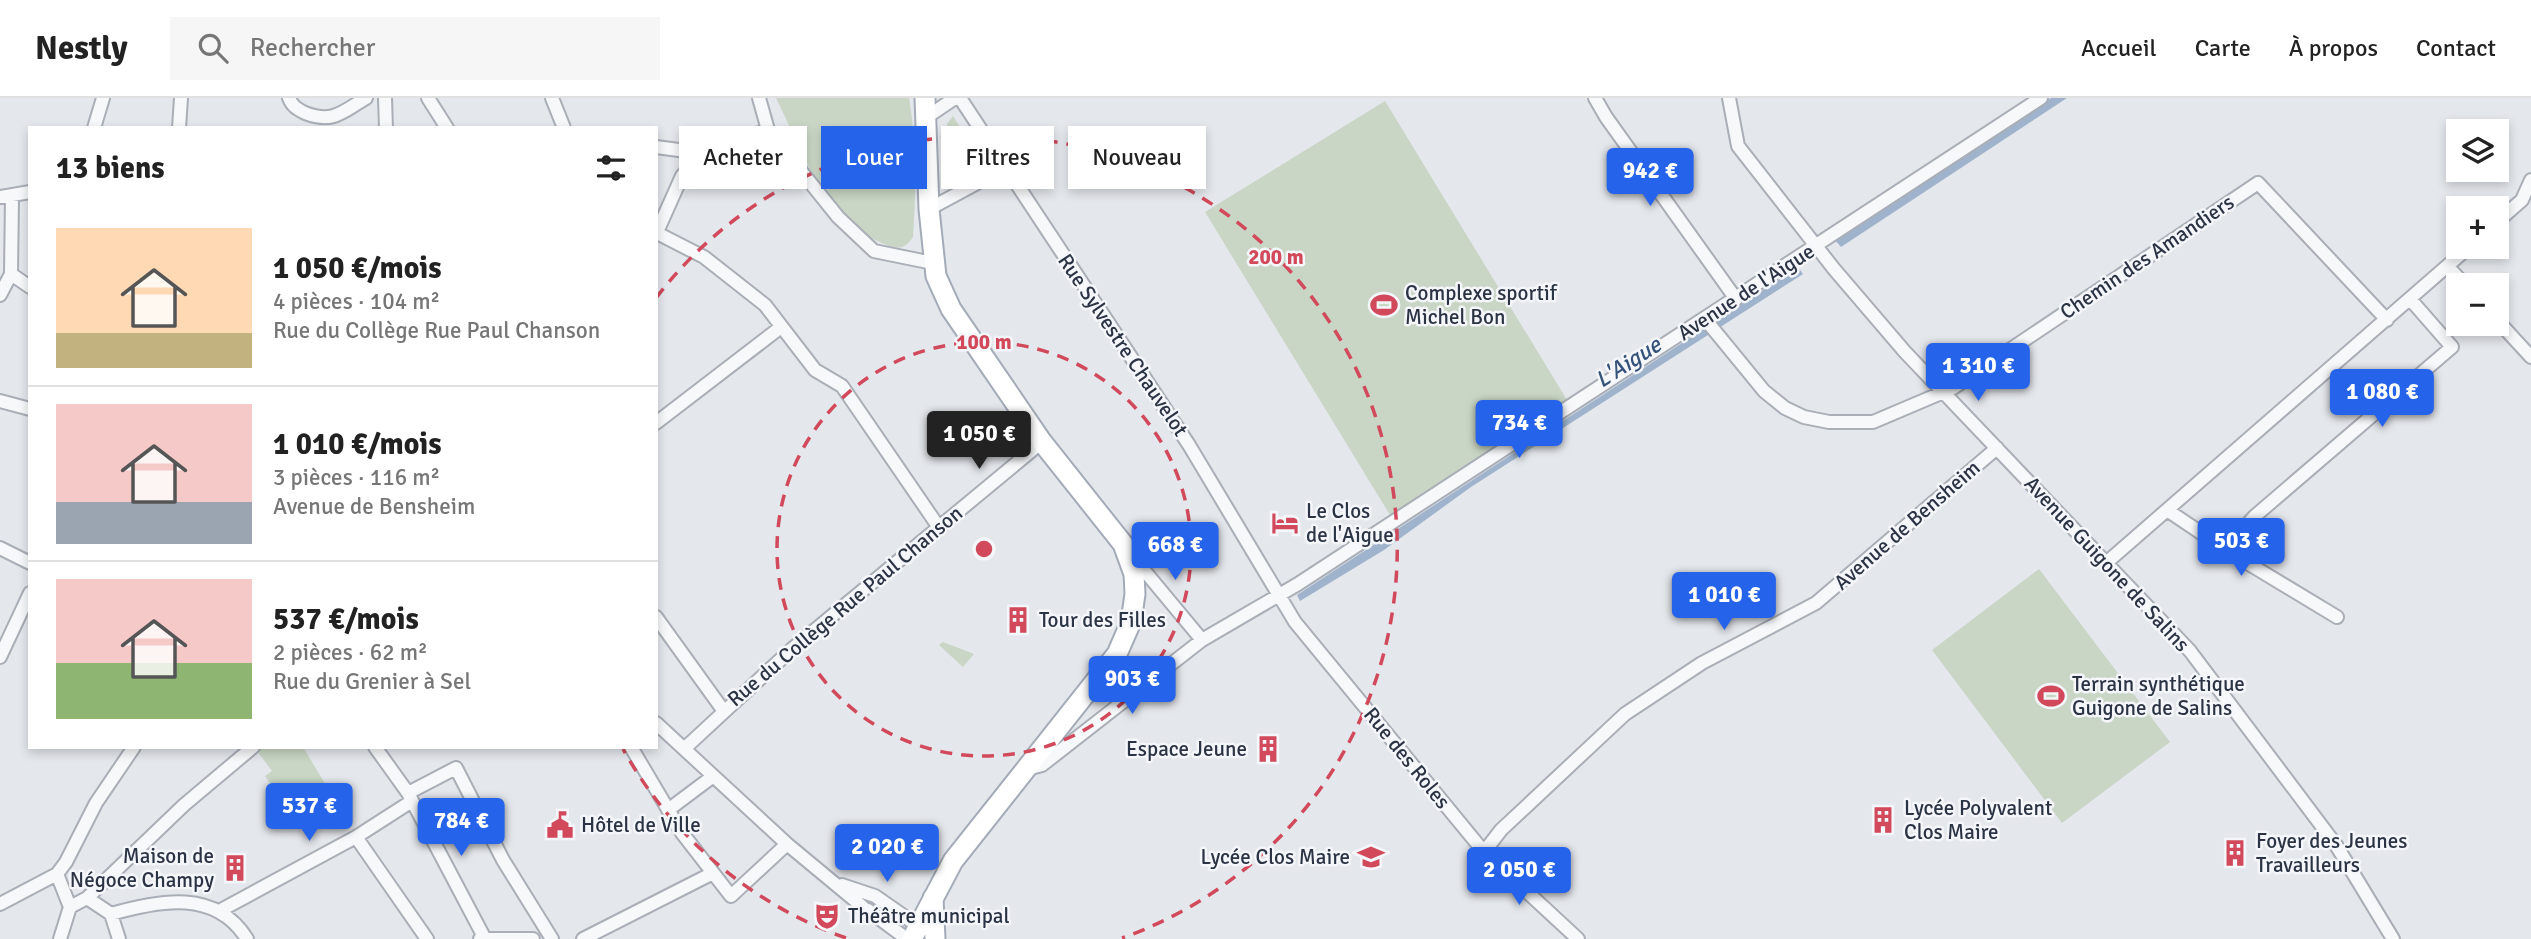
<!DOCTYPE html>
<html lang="fr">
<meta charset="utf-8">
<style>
:root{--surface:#fff;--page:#f6f6f6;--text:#222;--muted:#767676;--line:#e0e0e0;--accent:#2563eb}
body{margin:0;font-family:Signika,sans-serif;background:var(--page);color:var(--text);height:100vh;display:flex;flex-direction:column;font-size:26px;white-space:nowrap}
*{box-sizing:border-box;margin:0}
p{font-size:23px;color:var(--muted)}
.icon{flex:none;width:38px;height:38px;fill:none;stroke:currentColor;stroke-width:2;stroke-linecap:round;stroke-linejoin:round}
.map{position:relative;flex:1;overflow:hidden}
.panel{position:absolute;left:28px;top:28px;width:630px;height:623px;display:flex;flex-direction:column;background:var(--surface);border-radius:0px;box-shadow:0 4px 10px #0003}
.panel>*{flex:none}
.top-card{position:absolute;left:679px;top:28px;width:665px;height:63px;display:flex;gap:14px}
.controls{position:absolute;left:2446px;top:21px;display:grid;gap:14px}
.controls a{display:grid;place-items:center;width:63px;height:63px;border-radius:0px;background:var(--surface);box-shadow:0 4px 10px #0003;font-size:35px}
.price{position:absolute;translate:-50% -60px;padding:0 16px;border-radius:7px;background:var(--accent);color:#fff;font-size:23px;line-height:46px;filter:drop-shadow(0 2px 4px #0008)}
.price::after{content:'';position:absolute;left:50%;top:42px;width:21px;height:16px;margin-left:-10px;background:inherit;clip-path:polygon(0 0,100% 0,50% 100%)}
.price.on{background:#222;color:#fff}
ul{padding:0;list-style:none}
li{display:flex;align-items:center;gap:21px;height:175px;padding:0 28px}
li+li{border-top:2px solid var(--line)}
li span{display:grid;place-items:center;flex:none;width:196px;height:140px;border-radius:0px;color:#555}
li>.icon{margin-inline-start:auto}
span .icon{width:84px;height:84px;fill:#fffc;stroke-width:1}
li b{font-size:30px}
h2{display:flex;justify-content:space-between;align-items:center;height:84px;padding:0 28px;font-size:30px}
.chip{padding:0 24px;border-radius:0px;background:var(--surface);box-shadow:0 4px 10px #0003;font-size:24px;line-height:63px}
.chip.on{background:var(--accent);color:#fff}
header{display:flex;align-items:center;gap:42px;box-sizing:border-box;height:98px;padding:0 35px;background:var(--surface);border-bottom:2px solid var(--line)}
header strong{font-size:33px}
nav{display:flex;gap:38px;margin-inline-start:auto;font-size:24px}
.search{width:490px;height:63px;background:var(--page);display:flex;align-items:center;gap:18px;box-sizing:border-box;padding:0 24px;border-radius:0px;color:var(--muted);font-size:26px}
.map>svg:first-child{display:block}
</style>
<header>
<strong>Nestly</strong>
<div class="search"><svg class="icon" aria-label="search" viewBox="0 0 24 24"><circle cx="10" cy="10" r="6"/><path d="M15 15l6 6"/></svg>Rechercher</div>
<nav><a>Accueil</a><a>Carte</a><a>À propos</a><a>Contact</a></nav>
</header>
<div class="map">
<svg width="2531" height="841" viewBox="0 0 2531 841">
<rect width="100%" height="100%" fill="#e4e7ec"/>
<!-- green -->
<path fill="#c9d6c5" d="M776,0H909C917,47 916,92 913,139C904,153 895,151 882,145C824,121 802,52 776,0Z
M1385,3L1567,302L1390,417L1205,114Z
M953,18L989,75L950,95L947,26Z
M2039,471L2170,644L2062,725L1932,552Z
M943,544L974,556L963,569L939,547Z
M303,649L327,689V706L297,724L265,678L272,673L255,650Z"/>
<!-- water -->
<path fill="#9fb4cc" d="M2051,0H2067L1841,149L1835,142Z
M1798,169L1803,176L1471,389L1384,452L1300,503L1297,497Z"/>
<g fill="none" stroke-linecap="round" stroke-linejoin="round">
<defs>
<path id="street" d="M289,0C292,8 297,11 305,15C333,26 342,14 366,0
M385,0L386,30
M428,0L447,30
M552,0L564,30
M759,0L768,32L838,119L874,153L933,165
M960,0L1189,347L1295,524L1484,754L1578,841
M1595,0L1606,19L1736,201
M1729,0L1738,48L1834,171L1905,254L2190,553L2336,747L2393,841
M927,19L955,0
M94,30L103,0
M179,30L181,0
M656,49L701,55
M0,99L30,94
M929,111L1005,70
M2497,124L2522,102L2531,82
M657,135L704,159L765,207L815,272L842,288L938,428
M656,136L682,78L701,55L768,32
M2447,168L2465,187
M11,176L30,189
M0,197L11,176L12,99
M1705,221L1764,293L1785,310L1804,319L1829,324H1873L1953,290L2258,85L2387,222
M2497,222L2531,259
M0,303L30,311
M656,325L781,229
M2167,412L2231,455L2337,519
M0,450L30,465
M2225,451L2255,418L2452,249L2410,201
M1133,459L1202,542
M2106,465L2469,149
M656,519L723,612
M0,559L30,495
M656,625L787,746L863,809
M375,649L408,695L484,839
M631,649L682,735L731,798L787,746
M685,650L792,551L1042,344
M1027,671L1042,667L1202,542L1298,486L2041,0
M408,695L456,670L503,762L552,841
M668,712L712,679
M356,739L427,841
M1484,754L1501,732L1625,616L1702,565L1816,505L1997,350
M57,776L70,809L87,800L184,707L253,649
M842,787L875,798L918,828
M87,800L111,816C160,802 216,791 247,841
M0,806L57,776L66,764L96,705L134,649
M221,812L356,739L412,703
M868,812L907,841
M111,816L119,841
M60,841L70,809
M480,841H533
M583,841L711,776"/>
<path id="primary" d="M933,800L935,841
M912,841L953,763L1117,556L1131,524L1135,496L1134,476L1123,446L1042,344L951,211L936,178L929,111L925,0"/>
</defs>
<!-- street casing -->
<use href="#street" stroke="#a9aeb7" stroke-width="16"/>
<!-- primary casing -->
<use href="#primary" stroke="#a3abb8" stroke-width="23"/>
<!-- street -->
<use href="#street" stroke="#f7f8fa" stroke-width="12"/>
<!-- primary -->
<use href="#primary" stroke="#fff" stroke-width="19"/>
</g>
<!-- distance rings -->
<g fill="none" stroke="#d1495b" stroke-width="3.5" stroke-dasharray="12 9">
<circle cx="984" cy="451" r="207"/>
<path d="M846 840A413 413 0 0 1 623 651M656 200A413 413 0 1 1 1122 840"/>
</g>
<!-- icons -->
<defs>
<symbol id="stadium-bare" viewBox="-9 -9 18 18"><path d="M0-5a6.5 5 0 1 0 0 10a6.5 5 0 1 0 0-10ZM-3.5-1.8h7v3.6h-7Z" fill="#d1495b" stroke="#f4f6f9" stroke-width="2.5" paint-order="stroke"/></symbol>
<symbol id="hotel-bare" viewBox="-9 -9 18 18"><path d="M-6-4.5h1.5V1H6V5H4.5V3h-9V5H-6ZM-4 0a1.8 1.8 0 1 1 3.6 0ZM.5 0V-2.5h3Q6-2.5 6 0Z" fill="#d1495b" stroke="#f4f6f9" stroke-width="2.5" paint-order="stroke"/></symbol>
<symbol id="building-bare" viewBox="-9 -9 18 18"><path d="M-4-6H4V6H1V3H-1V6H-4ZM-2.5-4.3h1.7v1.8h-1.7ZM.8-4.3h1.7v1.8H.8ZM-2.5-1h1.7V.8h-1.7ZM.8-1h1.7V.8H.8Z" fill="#d1495b" stroke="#f4f6f9" stroke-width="2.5" paint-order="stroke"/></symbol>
<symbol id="civic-bare" viewBox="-9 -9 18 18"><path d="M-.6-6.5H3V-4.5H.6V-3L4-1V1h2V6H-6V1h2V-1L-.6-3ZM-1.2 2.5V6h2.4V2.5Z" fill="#d1495b" stroke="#f4f6f9" stroke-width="2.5" paint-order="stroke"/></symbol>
<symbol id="school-bare" viewBox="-9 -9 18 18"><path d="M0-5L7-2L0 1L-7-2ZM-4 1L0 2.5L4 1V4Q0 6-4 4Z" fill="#d1495b" stroke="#f4f6f9" stroke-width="2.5" paint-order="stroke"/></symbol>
<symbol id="theatre-bare" viewBox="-9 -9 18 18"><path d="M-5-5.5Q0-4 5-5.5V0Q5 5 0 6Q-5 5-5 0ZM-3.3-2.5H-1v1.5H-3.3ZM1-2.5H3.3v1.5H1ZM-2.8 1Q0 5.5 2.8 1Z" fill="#d1495b" stroke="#f4f6f9" stroke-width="2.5" paint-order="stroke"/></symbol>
</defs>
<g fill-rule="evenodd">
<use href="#stadium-bare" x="1365" y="188" width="38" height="38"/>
<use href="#hotel-bare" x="1266" y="406" width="38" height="38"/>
<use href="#building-bare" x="999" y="503" width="38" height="38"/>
<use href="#stadium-bare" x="2032" y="579" width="38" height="38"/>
<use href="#building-bare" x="1249" y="632" width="38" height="38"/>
<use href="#building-bare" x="1864" y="703" width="38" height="38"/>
<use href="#civic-bare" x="541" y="708" width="38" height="38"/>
<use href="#building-bare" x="2216" y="736" width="38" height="38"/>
<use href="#school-bare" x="1352" y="740" width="38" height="38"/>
<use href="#building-bare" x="216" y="751" width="38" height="38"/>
<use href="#theatre-bare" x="808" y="799" width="38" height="38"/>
</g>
<g text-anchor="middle" stroke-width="5" stroke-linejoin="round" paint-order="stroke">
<!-- street labels -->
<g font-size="21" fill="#2b3445" stroke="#f4f6f9">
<text transform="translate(2147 159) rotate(-34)" y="7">Chemin des Amandiers</text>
<text transform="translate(1746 194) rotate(-33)" y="7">Avenue de l'Aigue</text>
<text transform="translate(1123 247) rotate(56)" y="7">Rue Sylvestre Chauvelot</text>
<text transform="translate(1907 427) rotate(-41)" y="7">Avenue de Bensheim</text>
<text transform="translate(2107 466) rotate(47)" y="7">Avenue Guigone de Salins</text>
<text transform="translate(845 508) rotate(-40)" y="7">Rue du Collège Rue Paul Chanson</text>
<text transform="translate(1407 660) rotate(51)" y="7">Rue des Roles</text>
</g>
<!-- poi labels -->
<g font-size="21" fill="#2b3445" stroke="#f4f6f9" text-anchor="start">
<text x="1405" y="202">Complexe sportif<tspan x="1405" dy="24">Michel Bon</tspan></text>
<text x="1306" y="420">Le Clos<tspan x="1306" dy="24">de l'Aigue</tspan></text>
<text x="1039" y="529">Tour des Filles</text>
<text x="2072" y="593">Terrain synthétique<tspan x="2072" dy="24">Guigone de Salins</tspan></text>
<text x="1247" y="658" text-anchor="end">Espace Jeune</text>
<text x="1904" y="717">Lycée Polyvalent<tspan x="1904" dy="24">Clos Maire</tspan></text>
<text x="581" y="734">Hôtel de Ville</text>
<text x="2256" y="750">Foyer des Jeunes<tspan x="2256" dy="24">Travailleurs</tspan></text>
<text x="214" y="765" text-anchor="end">Maison de<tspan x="214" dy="24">Négoce Champy</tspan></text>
<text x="1350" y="766" text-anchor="end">Lycée Clos Maire</text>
<text x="848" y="825">Théâtre municipal</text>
</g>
<!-- water labels -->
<g font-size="23" font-style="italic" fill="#34527a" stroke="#f4f6f9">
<text transform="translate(1628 264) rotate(-33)" y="8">L'Aigue</text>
</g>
</g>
<circle cx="984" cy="451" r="10" fill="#d1495b" stroke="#f4f6f9" stroke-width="3.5"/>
<g font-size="21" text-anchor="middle" font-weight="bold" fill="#d1495b" stroke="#f4f6f9" stroke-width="5" stroke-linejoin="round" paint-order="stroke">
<text x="1276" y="166">200 m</text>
<text x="984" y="251">100 m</text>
</g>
</svg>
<div class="controls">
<a><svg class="icon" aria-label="layers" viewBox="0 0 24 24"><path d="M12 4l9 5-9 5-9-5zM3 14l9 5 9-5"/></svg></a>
<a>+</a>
<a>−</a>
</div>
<b class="price" style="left:1650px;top:110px">942 €</b>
<b class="price" style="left:1978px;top:305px">1 310 €</b>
<b class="price" style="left:2382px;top:331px">1 080 €</b>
<b class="price" style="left:1519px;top:362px">734 €</b>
<b class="price on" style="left:979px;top:373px">1 050 €</b>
<b class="price" style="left:2241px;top:480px">503 €</b>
<b class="price" style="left:1175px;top:484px">668 €</b>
<b class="price" style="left:1724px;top:534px">1 010 €</b>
<b class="price" style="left:1132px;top:618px">903 €</b>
<b class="price" style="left:309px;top:745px">537 €</b>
<b class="price" style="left:461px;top:760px">784 €</b>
<b class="price" style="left:887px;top:786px">2 020 €</b>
<b class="price" style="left:1519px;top:809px">2 050 €</b>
<div class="top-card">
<a class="chip">Acheter</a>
<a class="chip on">Louer</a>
<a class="chip">Filtres</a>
<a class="chip">Nouveau</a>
</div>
<section class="panel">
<h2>13 biens<svg class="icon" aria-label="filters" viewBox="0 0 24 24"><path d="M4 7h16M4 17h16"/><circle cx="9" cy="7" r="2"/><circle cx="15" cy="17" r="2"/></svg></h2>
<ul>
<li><span style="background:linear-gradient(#ffd9b3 75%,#c2b280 0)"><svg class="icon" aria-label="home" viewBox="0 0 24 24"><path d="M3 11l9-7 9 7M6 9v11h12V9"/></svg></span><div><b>1 050 €/mois</b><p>4 pièces · 104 m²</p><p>Rue du Collège Rue Paul Chanson</p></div></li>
<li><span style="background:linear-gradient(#f6c9c9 70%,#9aa5b1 0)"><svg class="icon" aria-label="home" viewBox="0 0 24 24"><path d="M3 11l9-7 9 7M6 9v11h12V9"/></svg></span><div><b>1 010 €/mois</b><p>3 pièces · 116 m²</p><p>Avenue de Bensheim</p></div></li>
<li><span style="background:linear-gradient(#f6c9c9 60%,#8fb573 0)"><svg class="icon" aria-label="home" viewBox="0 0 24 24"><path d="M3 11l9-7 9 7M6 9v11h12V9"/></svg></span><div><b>537 €/mois</b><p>2 pièces · 62 m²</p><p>Rue du Grenier à Sel</p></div></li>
</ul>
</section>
</div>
